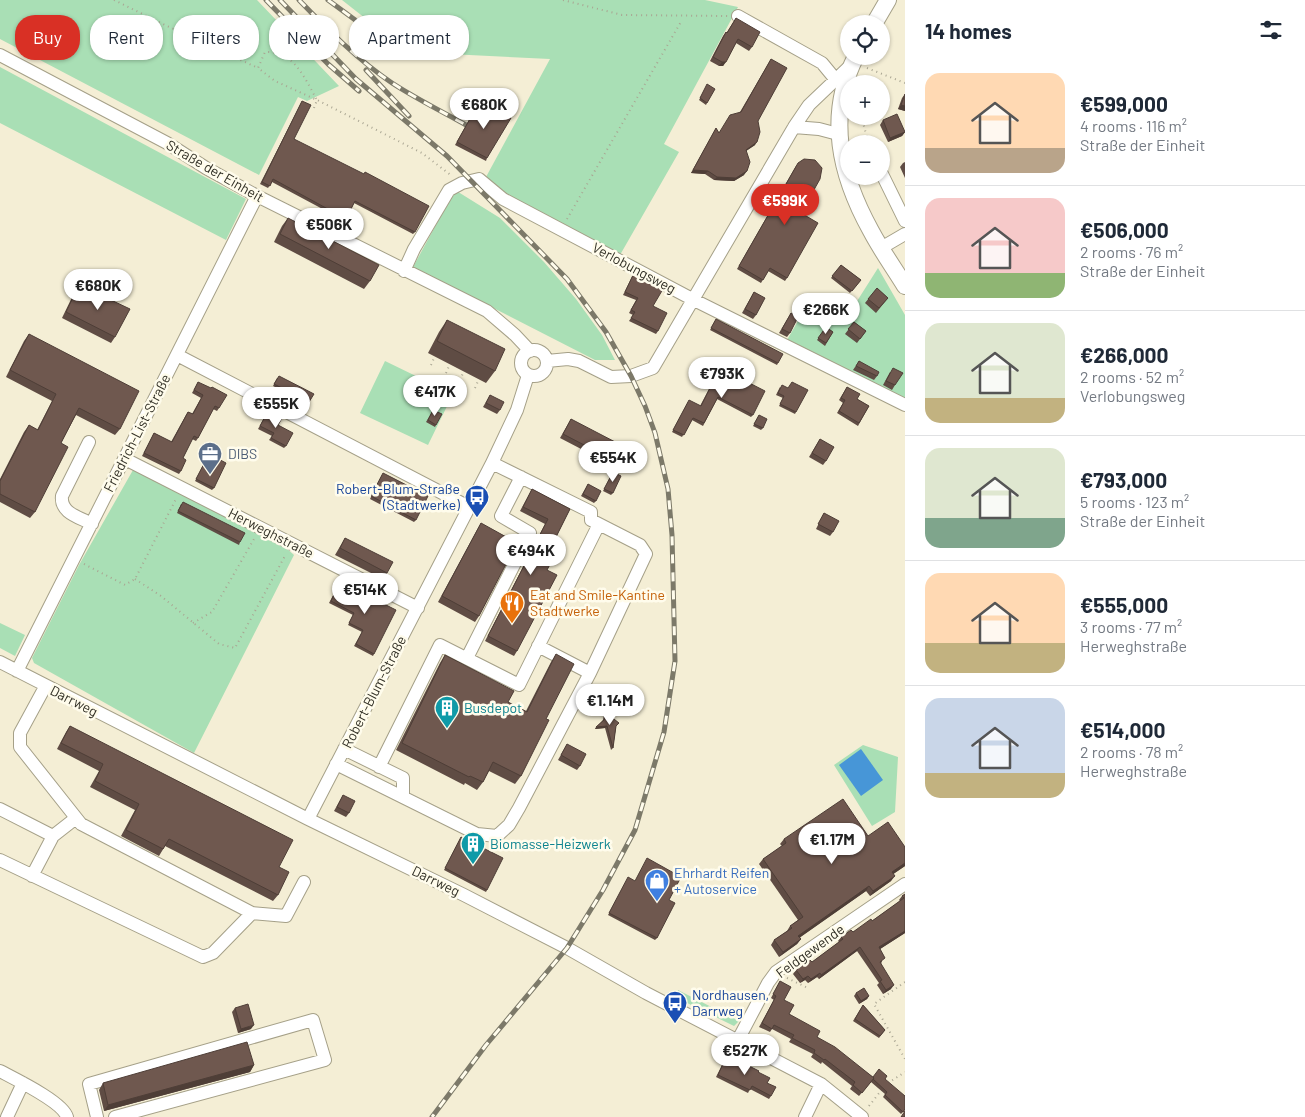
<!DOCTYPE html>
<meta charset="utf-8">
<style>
:root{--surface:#fff;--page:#f6f6f7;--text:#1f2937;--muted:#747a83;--line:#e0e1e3;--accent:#d93025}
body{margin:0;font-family:Barlow,sans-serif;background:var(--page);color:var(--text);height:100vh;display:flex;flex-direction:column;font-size:19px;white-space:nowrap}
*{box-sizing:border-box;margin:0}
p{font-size:16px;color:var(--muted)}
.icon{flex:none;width:28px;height:28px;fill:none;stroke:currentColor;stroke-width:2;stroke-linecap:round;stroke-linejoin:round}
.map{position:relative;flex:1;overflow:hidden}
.side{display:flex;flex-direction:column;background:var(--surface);width:400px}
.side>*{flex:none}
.hud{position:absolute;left:15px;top:15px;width:475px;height:45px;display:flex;gap:10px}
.fabs{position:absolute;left:840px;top:15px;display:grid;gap:10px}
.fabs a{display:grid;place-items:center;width:50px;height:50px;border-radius:50%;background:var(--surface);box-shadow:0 1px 4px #0004;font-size:25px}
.price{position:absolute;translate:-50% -42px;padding:0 11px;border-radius:18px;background:#fff;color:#222;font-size:16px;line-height:32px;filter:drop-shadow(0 1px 2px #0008)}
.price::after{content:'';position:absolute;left:50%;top:30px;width:15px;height:11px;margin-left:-8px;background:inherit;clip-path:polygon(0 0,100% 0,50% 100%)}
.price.active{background:var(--accent);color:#fff}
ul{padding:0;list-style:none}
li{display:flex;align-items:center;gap:15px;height:125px;padding:0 20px}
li+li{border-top:1px solid var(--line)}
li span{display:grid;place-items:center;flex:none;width:140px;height:100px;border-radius:15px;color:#555}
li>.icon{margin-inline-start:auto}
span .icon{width:60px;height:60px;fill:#fffc;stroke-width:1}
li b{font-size:21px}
h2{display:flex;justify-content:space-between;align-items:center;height:60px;padding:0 20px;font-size:21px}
.chip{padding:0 18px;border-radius:20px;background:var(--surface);box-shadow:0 1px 4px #0004;font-size:18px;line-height:45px}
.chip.active{background:var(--accent);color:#fff}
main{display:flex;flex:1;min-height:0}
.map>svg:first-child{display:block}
</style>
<main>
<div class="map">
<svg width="905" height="1117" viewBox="0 0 905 1117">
<rect width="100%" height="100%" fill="#f4eed5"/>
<!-- green -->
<path fill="#a9dfb5" d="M0,0H257L339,86L307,101L298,97L259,175L0,39Z
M342,0H705L738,7L664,144L679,152L620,255L516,202L486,177L550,59L408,52Z
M0,67L246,199L226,240L0,123Z
M455,190L500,218L544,262L576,299L602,335L615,360H595L413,267Z
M878,268L905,315V400L787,340L813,295L847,317Z
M385,361L453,394L428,445L360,413Z
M133,470L285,547L294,555L194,753L34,663L32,658L79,565Z
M0,623L25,635L15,656L0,648Z
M863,745L898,757L895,812L872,826L834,765Z
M678,990L739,1021L734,1026L677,998Z"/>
<!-- water -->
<path fill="#4796d7" d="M861,749L883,780L861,796L839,765Z"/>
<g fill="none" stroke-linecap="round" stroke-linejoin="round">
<defs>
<path id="minor" d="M738,16L822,63L836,80
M0,55L167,143L206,168L257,196L487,311L515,335L530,351
M794,127L819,129L838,134
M881,172L905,221
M881,248L905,234
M404,271L414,249L449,190L462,183L479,179L503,199L694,300L905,405
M521 363a13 13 0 1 1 26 0a13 13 0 1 1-26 0Z
M177,355L469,507
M547,361L568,359L579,361L611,377L631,376L653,368L794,127L809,105L851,65
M89,442L62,496C60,513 79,517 92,524
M125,459L418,608
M538,646L590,673
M467,658L530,533L501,516L521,477
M0,662L308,819L464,895L567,948L646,993L821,1084L862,1117
M17,671L257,196
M45,687L20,733V747L81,824L252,913
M344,749L403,778V797
M336,764L477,834L497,836L509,825L519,808L590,673L646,554L640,545L591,520V512L492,463
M379,767L440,645L519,685L599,524
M0,809L53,836
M308,819L492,463L517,410L528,375
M0,860L203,957L213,953L252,913L286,916L304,882
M32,876L53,836L76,818
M738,1040L768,983L776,972L905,884
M0,1071C15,1079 63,1102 67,1117
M7,1117L23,1083
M97,1117L89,1084L313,1020L325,1060L115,1117
M805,1117L821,1084"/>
<path id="major" d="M874,24L888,0
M856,56C826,116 840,175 871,231C881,250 894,268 905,286"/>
</defs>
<!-- minor casing -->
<use href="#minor" stroke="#a5a088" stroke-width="14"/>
<!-- major casing -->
<use href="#major" stroke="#a5a088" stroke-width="18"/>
<!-- path -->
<path stroke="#a9a592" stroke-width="2" stroke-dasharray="1 4" stroke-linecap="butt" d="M114,0L165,25L258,68
M563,0L622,15L728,16
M867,68L905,83
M314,108L317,100C305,79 294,50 265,52L258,68L275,81L317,100L422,153L452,176
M861,116L869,144
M567,219L682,20
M431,365L435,356
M446,373L450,364
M460,380L464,371
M475,388L479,379
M84,564L125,585L135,579L177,497
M135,579L161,596L219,644L235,648L286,554
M193,623L212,612L254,539
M787,978L808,988
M905,982L874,1004L905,1059
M888,1083L905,1072
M869,1106L883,1088"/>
<!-- minor -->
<use href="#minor" stroke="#fff" stroke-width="12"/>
<!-- major -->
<use href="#major" stroke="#fff" stroke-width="16"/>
<defs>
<path id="rail" d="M266,0L328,64L359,91
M280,0L356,79L447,156L567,279L606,332L631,376L645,406L655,433L668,489L672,535L675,661L664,732L635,830L603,890L567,948L486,1045L432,1117
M299,0C327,29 358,60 392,83C415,98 441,111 466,125
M328,0L362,25
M366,70L409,116"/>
</defs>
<!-- rail casing -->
<use href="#rail" stroke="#7c7969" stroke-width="5"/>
<!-- rail -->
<use href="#rail" stroke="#fffcec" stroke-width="3" stroke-dasharray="9" stroke-linecap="butt"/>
</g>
<!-- wall -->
<path fill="#5f4c44" d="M736,18L752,47L749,51L736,43L723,66H719L710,61L723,36L726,32H727Z
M771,59L758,121L755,145L746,151L744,175L734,181L714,180L705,174L691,173L716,128L719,133L740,112Z
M706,87L707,103L706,105L699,100Z
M905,94V111L898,109L902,98Z
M302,101L294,139L415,232L413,234L354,203L345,221L272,182L268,188L260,184Z
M469,120L487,158L486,161L455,145Z
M883,120L905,132L902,136L888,142L880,125Z
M905,162V178L900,167L903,163Z
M796,166L801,213L787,278L785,281L768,271L761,283L737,269Z
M288,218L370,281L364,289L274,242L282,226Z
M841,265L861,280L850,293L831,278Z
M634,273L653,306L658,331L656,334L629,321L633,315L629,313L636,300L623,295Z
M79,285L115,337L111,343L62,318L75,291Z
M877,288L888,298L876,313L865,303Z
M754,292L756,315L753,319L742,313Z
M791,313L790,333L787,337L779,333Z
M716,319L778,363L777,365L710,330Z
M447,320L495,371L486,383L428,353L439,332Z
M854,322L866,331L857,343L845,334Z
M826,327L833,332L825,346L817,340Z
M29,334L120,429L115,435L76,415L61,443L35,512L30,518L0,502V479L24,432L29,425L37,430L52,401L6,377L24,341Z
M859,361L877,376L874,380L853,370Z
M719,370L753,415L751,417L717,399L703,426L692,420L682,437L672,432L688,402L700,406Z
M890,372L895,385L892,390L883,385Z
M277,378L309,402L308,404L273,386Z
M198,382L219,408L217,411L213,409L198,438L196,441L192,439L183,458L181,471L179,474L142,456L154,433L171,442L186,415L188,412L192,414L201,398L192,393Z
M780,387L796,412L795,414L779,406L783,398L776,395Z
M847,387L857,399L869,406L858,426L837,413L843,403L839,400Z
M490,395L500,410L497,414L483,407Z
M268,411L278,425L286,446L284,448L269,440L272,436L258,429Z
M432,412L436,425L435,427L426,422Z
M759,415L763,428L761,430L753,426Z
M571,419L611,459L608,463L560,438Z
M820,439L826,461L823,465L809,457Z
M209,454L214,488L212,490L195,481Z
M613,472V493L611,495L603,491Z
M382,475L416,520L414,522L370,499Z
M588,484L596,501L594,503L581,496Z
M532,489L570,509L548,553L547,570L517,651L514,656L485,641L545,524L520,511Z
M181,504L240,542L239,545L177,513Z
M824,513L833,532L830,536L816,529Z
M481,523L479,616L475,622L438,602L477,530Z
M345,538L387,573L383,579L335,555Z
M340,582L374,654L373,656L354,646L362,632L348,625L353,615L329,603Z
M556,654L546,719L521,776L515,784L489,771L483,782L477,790L465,783L464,785L396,750L440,663L445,655L508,702L526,711L551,662Z
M605,712L616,727L613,748L611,750L605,728L595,729L603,720L604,714Z
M70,726L279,867L278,895L273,901L165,846L159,856L121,836L135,810L90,787L99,771L57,749L66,732Z
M567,744L580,766L577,770L558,760Z
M343,795L349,813L346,817L334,811Z
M868,836L905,847V866L893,874L891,881L870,896L866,891L800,937L801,939L797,944L779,957L771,945L774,940L787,931L790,926L798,920L759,864L763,859L782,846L780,844L784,839Z
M460,839L487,890L486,892L444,870Z
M627,880L669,900L657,938L655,940L608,915Z
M905,894V933L880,949L882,962L881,963L891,989L883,994L877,985L879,983L857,951L819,979L817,977L808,983L805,980L800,983L793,974L796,970L812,962L839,942L838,941L841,937L853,932L872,921L900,901L899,900L902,896Z
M780,981L784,1000L789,1014L817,1037L873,1077L885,1079L905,1110L901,1114L883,1097L885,1094L871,1082L859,1096L850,1089L852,1086L822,1062L821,1064L811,1057L813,1054L789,1042L791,1039L772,1029L770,1032L759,1027L774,1000L771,998Z
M856,993L869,996L867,999L859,1004L854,996Z
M863,1005L885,1030L879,1038L853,1021Z
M235,1008L251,1029L238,1033L232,1012Z
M727,1055L758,1072L767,1083L771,1096L769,1099L750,1089L748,1093L716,1077Z
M254,1065L250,1072L104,1111L99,1090L103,1083Z"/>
<!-- shaded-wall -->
<path fill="#4e3e37" d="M722,62H726L723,66H719Z
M901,105L905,106V111L898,109Z
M905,132L902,136L888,142L890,138Z
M757,142L755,145L743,153L746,150Z
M693,170L708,171L705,174L691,173Z
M747,171L744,175L734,181L714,180L717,177Z
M607,726L605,728L595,729L596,727Z
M905,863V866L889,877L892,872Z
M895,876L891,881L870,896L873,891Z
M869,886L866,891L795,941L798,936Z
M905,931V933L877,951L879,947Z
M801,939L797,944L779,957L783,952Z
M860,947L857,951L819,979L821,975Z
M820,973L817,977L808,983L811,979Z
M808,976L805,980L800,983L803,979Z
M894,985L891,989L883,994L886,990Z
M869,996L867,999L859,1004L861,1001Z
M254,1025L251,1029L238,1033L241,1029Z
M254,1065L250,1072L104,1111L108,1105Z"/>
<!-- building -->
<path fill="#6f584f" stroke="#4e3e37" d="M736,18L760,32L752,47L738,39L726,62H722L713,57L726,32L727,33Z
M771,59L787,68L758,121L760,132L757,142L746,150L750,162L747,171L736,178L717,177L708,171L693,170L716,128L719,133L730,115L741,112Z
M707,84L715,89L707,103L700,98Z
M905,94V106L901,105Z
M302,101L311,105L294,139L364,174L365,172L429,206L415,232L355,201L346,219L273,179L270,186L262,182Z
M481,101L511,118L487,158L457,142L471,117L472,118Z
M897,114L905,132L890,138L883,120Z
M804,159L815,160L822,168L820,179L801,213L818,223L787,278L770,268L763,280L739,266L798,163Z
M288,218L379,265L370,281L280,234Z
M841,265L861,280L852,291L832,276Z
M634,273L663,289L653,306L667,313L658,331L631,318L635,312L631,310L638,298L625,292Z
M79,285L130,309L115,337L66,312Z
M877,288L888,298L879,308L868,299Z
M754,292L765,298L756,315L745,309Z
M791,313L798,317L790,333L782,329Z
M716,319L783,354L778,363L711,328Z
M447,320L505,349L495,371L437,341Z
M854,322L866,331L860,339L848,329Z
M826,327L833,332L826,343L818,338Z
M29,334L139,391L120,429L79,408L61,443L68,447L35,512L0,494V481L29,425L38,430L56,394L10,370Z
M859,361L879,372L877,376L856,366Z
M720,368L765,391L753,415L718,397L704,423L693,418L684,435L673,430L689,400L701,406Z
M893,368L903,373L895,385L886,381Z
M279,376L314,394L309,402L274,384Z
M198,382L211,388L212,387L227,395L219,408L215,406L198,438L194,436L183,458L186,460L181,471L144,453L154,433L172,442L188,412L193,414L203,395L194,390Z
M792,382L808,390L796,412L780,404L784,396L778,393L782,385L788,388Z
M847,387L860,394L857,399L869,406L859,423L839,411L845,400L841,398Z
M490,395L504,402L500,410L486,403Z
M433,410L442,414L436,425L428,420Z
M268,411L282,418L278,425L293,433L286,446L271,438L274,433L260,426Z
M759,415L767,419L763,428L754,424Z
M571,419L619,444L611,459L563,434Z
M820,439L834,447L826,461L812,453Z
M209,454L226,463L214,488L196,479Z
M613,472L621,476L613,493L604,489Z
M383,473L428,496L416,520L371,496Z
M588,484L601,491L596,501L583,494Z
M532,489L570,509L548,553L554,557L547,570L557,575L517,651L488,636L548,519L523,507Z
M183,502L245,533L240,542L178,511Z
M824,513L839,521L833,532L818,524Z
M481,523L517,543L479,616L442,596Z
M345,538L393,562L387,573L340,548Z
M340,582L396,610L374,654L356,644L363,630L349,623L354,613L331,601Z
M556,654L574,664L546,719L549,720L521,776L493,762L483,782L470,776L469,777L402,743L445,655L514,691L508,702L527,712Z
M605,712L619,723L616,726L613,748L607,726L596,727L605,719Z
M70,726L293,840L279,867L289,872L278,895L169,839L163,849L126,830L139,804L95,781L103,764L61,743Z
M567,744L586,754L580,766L561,755Z
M343,795L355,801L349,813L337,807Z
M843,799L868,836L888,822L905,847V863L892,872L895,876L873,891L869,886L798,936L801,939L783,952L774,940L792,928L790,926L803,917L763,859L786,843L784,839Z
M461,837L503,858L487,890L445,868Z
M647,858L681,877L669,900L675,903L657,938L609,913L628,877L635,881Z
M905,894V931L879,947L885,958L880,962L894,985L886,990L880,981L882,980L860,947L821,975L820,973L811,979L808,976L803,979L796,970L810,960L812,962L843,939L841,937L851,930L853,932L871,919L872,921L904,898L902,896Z
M780,981L791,987L784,1000L794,1005L789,1014L820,1031L817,1037L835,1047L874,1078L862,1093L853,1085L855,1082L825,1059L824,1060L814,1053L815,1050L792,1038L794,1035L774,1025L772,1029L762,1023L776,996L773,994Z
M864,988L869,996L861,1001L856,993Z
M248,1004L254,1025L241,1029L235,1008Z
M863,1005L885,1030L880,1036L855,1019Z
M247,1042L254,1065L108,1105L103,1083Z
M727,1055L759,1071L758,1072L770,1078L767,1083L776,1087L771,1096L752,1086L750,1090L718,1075Z
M879,1069L887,1076L885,1079L905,1096V1109L903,1112L885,1095L887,1092L873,1079L874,1078L873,1077Z
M905,1111V1117H901Z"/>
<!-- icons -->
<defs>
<symbol id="office-pin" viewBox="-11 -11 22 30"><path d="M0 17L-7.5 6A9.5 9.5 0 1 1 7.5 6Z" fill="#5c6f8a" stroke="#fffcec"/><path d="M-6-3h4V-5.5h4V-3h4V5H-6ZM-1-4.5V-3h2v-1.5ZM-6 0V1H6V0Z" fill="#fff"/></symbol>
<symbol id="bus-pin" viewBox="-11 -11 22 30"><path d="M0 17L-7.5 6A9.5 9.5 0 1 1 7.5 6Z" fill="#1a4fb4" stroke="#fffcec"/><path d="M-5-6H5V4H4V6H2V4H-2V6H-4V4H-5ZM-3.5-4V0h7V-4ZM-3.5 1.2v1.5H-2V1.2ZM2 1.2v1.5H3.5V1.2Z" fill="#fff"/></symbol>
<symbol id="restaurant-pin" viewBox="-11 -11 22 30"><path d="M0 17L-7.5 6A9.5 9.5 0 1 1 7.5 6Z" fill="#e8710a" stroke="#fffcec"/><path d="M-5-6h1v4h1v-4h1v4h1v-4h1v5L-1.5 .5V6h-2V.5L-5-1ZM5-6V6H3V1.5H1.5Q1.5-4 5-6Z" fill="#fff"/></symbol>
<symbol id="building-pin" viewBox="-11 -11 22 30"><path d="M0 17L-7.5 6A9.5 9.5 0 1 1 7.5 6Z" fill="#0f9aa8" stroke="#fffcec"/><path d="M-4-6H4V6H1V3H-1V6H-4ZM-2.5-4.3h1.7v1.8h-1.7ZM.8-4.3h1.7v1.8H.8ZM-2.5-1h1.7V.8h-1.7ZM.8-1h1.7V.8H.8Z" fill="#fff"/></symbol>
<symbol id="shop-pin" viewBox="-11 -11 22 30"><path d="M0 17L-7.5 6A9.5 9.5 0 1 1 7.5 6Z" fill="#3f7fe0" stroke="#fffcec"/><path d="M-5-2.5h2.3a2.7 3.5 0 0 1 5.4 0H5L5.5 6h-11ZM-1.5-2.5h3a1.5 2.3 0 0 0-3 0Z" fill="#fff"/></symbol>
</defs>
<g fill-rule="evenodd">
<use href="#office-pin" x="196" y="440" width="28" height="38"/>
<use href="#bus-pin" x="463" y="483" width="28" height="38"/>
<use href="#restaurant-pin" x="498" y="589" width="28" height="38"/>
<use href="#building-pin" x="433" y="694" width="28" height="38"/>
<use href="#building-pin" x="459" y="830" width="28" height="38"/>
<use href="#shop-pin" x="643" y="867" width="28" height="38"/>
<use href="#bus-pin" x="661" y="989" width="28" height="38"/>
</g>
<g text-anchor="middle" stroke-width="5" stroke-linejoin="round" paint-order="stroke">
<!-- street labels -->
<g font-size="14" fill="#312f25" stroke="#fffcec">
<text transform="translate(215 171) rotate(30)" y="5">Straße der Einheit</text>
<text transform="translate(634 268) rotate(28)" y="5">Verlobungsweg</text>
<text transform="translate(137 433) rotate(-63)" y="5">Friedrich-List-Straße</text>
<text transform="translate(271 533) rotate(27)" y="5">Herweghstraße</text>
<text transform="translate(374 692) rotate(-63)" y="5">Robert-Blum-Straße</text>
<text transform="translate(74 701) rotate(27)" y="5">Darrweg</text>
<text transform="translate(436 881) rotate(26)" y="5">Darrweg</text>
<text transform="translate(810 951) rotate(-36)" y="5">Feldgewende</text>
</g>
<!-- service labels -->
<g font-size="14" fill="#4e5e75" stroke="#fffcec" text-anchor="start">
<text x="228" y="459">DIBS</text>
</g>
<!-- transit labels -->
<g font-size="14" fill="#164399" stroke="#fffcec" text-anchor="end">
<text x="460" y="494">Robert-Blum-Straße<tspan x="460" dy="16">(Stadtwerke)</tspan></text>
<text x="692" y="1000" text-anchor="start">Nordhausen,<tspan x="692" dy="16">Darrweg</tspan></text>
</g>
<!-- food labels -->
<g font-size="14" fill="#c56008" stroke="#fffcec" text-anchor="start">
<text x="530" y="600">Eat and Smile-Kantine<tspan x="530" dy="16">Stadtwerke</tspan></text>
</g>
<!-- culture labels -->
<g font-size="14" fill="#0d838f" stroke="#fffcec" text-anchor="start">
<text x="464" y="713">Busdepot</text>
<text x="490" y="849">Biomasse-Heizwerk</text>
</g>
<!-- shop labels -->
<g font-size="14" fill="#366cbe" stroke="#fffcec" text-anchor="start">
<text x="674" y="878">Ehrhardt Reifen<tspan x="674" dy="16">+ Autoservice</tspan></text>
</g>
</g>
</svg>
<div class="fabs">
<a><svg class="icon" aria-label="locate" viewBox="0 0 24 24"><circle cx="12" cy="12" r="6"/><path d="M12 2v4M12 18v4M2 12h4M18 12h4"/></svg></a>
<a>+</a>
<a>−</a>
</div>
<b class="price" style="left:484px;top:130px">€680K</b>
<b class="price active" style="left:785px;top:226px">€599K</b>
<b class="price" style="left:329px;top:250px">€506K</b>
<b class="price" style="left:98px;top:311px">€680K</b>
<b class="price" style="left:826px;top:335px">€266K</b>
<b class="price" style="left:722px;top:399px">€793K</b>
<b class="price" style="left:435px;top:417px">€417K</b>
<b class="price" style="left:276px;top:429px">€555K</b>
<b class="price" style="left:613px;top:483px">€554K</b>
<b class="price" style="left:531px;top:576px">€494K</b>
<b class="price" style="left:365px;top:615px">€514K</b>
<b class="price" style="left:610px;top:726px">€1.14M</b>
<b class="price" style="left:832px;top:865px">€1.17M</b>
<b class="price" style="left:745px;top:1076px">€527K</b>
<div class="hud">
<a class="chip active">Buy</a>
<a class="chip">Rent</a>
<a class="chip">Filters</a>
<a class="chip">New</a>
<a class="chip">Apartment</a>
</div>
</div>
<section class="side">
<h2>14 homes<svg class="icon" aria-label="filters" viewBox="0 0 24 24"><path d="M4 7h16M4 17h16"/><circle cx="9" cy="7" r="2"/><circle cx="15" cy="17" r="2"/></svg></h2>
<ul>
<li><span style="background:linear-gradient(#ffd9b3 75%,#b9a48a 0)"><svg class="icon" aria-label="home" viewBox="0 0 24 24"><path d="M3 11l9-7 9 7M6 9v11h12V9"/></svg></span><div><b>€599,000</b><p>4 rooms · 116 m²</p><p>Straße der Einheit</p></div></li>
<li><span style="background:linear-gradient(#f6c9c9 75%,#8fb573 0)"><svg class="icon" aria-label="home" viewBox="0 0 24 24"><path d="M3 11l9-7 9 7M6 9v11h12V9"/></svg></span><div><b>€506,000</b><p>2 rooms · 76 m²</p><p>Straße der Einheit</p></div></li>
<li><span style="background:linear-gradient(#dfe7d0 75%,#c2b280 0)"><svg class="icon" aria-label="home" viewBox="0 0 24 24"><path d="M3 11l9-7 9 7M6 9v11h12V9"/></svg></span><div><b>€266,000</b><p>2 rooms · 52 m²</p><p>Verlobungsweg</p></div></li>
<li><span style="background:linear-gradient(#dfe7d0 70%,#7fa58c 0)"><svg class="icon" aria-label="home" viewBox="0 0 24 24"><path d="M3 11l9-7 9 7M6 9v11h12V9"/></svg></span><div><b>€793,000</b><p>5 rooms · 123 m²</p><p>Straße der Einheit</p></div></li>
<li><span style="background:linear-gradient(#ffd9b3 70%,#c2b280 0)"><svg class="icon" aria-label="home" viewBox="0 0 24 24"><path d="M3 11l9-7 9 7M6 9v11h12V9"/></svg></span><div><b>€555,000</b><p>3 rooms · 77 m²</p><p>Herweghstraße</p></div></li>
<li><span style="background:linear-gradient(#c9d6e8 75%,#c2b280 0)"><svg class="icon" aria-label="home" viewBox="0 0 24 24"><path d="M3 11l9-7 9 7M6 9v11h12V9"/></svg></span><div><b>€514,000</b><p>2 rooms · 78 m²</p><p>Herweghstraße</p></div></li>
</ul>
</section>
</main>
